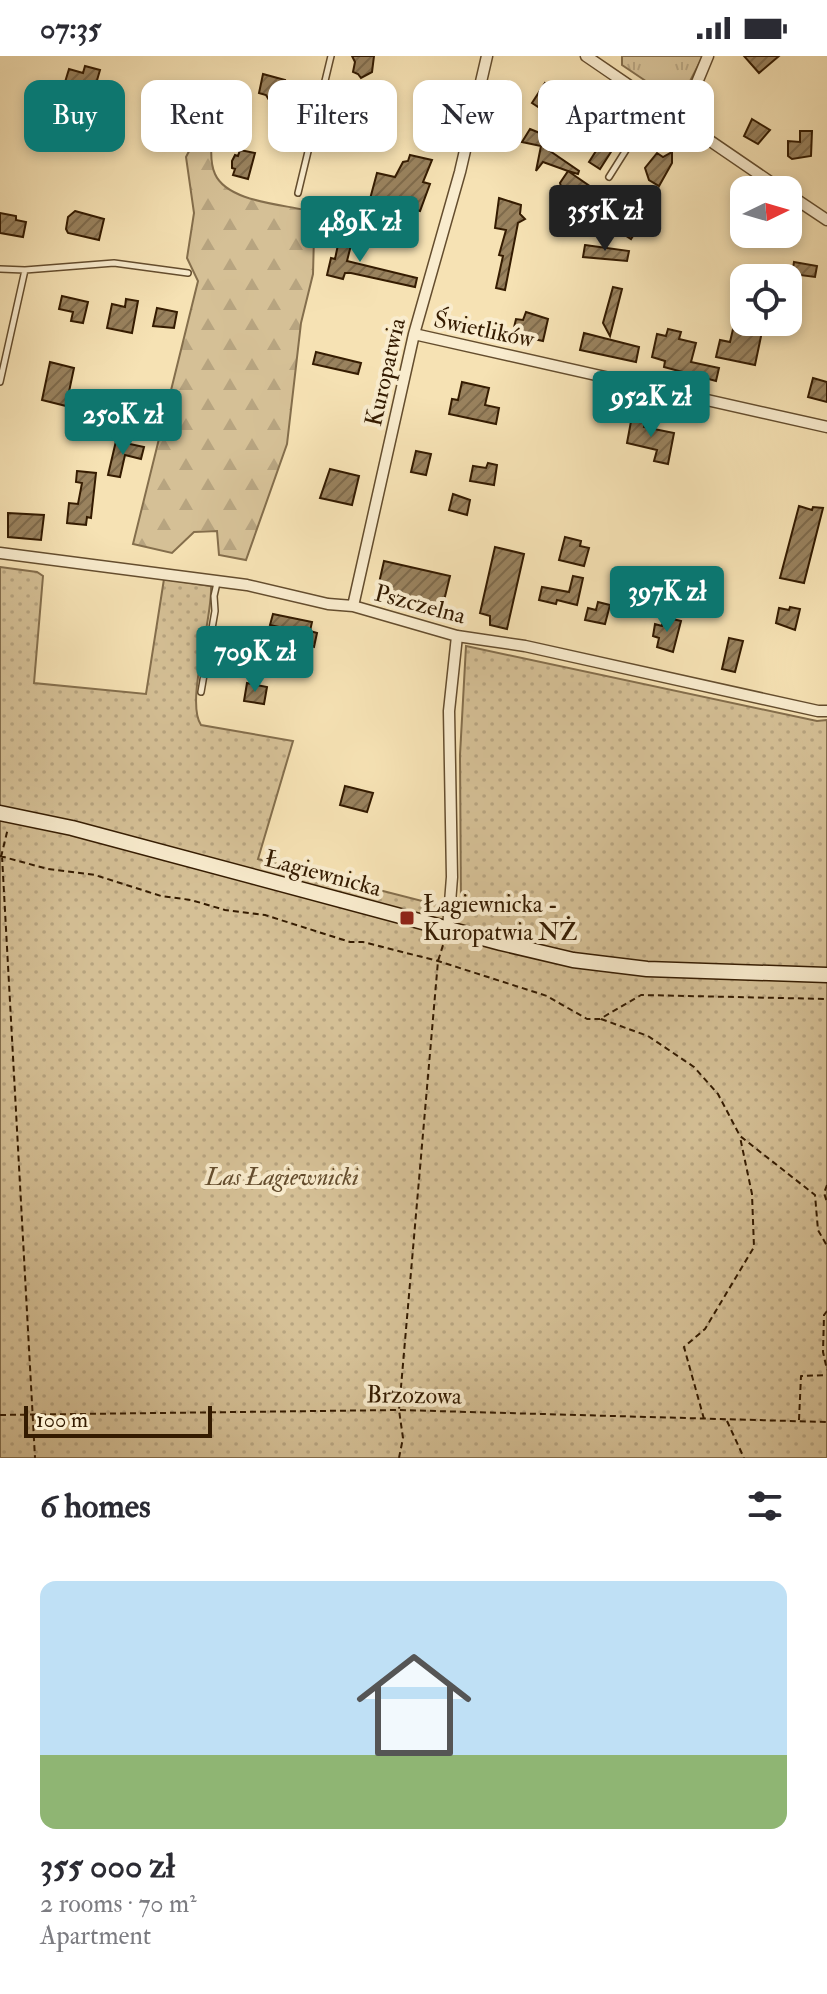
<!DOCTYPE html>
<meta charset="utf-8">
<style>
:root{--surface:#fff;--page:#f2f2f3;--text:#2b2b33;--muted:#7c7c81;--line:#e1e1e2;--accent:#0f766e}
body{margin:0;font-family:"IM FELL Double Pica",serif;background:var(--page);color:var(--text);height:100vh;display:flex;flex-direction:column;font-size:30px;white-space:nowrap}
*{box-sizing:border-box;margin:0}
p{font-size:26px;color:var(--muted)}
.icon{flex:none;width:44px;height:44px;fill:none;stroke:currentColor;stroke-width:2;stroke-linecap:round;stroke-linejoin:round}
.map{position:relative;height:1402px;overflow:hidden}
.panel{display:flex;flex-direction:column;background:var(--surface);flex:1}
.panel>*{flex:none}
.guide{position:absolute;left:24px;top:24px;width:780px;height:72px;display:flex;gap:16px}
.needle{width:52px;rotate:85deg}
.tools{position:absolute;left:730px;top:120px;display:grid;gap:16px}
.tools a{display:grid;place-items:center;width:72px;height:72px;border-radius:16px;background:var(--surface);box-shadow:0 4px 12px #0003;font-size:40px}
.scale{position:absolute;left:24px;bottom:20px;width:188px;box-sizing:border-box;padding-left:8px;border:4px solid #341b01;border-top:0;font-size:22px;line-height:28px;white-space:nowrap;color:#341b01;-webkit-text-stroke:6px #f9ecce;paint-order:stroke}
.price{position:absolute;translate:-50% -68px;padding:0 18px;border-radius:8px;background:var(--accent);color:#fff;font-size:26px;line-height:52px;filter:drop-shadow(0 2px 4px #0008)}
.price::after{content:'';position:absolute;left:50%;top:48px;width:24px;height:18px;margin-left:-12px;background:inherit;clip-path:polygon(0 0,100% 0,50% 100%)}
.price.current{background:#222;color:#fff}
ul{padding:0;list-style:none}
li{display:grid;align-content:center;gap:16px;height:424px;padding:0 40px}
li+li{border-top:2px solid var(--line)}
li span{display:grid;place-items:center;height:248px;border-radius:16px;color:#555}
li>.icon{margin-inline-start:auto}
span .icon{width:144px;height:144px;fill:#fffc;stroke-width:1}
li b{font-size:34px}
h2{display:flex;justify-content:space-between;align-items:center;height:96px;padding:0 40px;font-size:34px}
.pill{padding:0 28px;border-radius:16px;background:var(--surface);box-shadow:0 4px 12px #0003;font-size:28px;line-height:72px}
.pill.current{background:var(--accent);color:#fff}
.status{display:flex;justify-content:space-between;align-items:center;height:56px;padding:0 40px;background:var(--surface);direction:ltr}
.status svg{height:22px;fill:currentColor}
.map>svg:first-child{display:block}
</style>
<div class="status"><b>07:35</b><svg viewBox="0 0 49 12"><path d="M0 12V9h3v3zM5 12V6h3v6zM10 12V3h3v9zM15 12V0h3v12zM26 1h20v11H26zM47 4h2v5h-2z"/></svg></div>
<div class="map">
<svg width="827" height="1402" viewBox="0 0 827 1402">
<defs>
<pattern id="grass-tufts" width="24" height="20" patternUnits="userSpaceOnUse" patternTransform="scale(2)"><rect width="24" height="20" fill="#d5c096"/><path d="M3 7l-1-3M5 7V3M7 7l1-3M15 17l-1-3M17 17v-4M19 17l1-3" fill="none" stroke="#b7a480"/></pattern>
<pattern id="forest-firs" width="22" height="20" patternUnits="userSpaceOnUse" patternTransform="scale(2)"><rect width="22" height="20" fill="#d5c096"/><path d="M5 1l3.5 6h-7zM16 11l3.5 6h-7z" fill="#b7a480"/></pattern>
<pattern id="park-dots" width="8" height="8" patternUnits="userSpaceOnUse" patternTransform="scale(2)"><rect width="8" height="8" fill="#d5c096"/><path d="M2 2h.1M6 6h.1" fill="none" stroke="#b7a480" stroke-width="1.8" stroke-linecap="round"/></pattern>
<pattern id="building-hatch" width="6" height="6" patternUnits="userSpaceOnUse" patternTransform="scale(2)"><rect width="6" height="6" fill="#99825e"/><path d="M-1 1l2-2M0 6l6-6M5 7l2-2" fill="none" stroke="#7e6a4b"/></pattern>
</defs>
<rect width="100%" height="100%" fill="#f6e2b4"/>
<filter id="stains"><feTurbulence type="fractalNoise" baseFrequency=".0025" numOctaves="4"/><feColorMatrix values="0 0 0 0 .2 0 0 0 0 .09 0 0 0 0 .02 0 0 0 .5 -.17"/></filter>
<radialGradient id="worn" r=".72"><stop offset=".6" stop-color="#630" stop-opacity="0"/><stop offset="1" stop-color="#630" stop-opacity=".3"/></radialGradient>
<!-- grass -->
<path fill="url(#grass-tufts)" stroke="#846e4c" stroke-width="2" d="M622,0H703L686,33L668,40L622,9Z"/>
<!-- forest -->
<path fill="url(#forest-firs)" stroke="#846e4c" stroke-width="2" d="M210,55L216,56C214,74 207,100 215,118C227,145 279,148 305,154L314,180L313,218L301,267L287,388L246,504L219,499L217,475L194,476L172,497L133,488L198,225L187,202L194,157L186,101Z"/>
<!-- park -->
<path fill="url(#park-dots)" stroke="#846e4c" stroke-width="2" d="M0,511L37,516L43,520L34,627L146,638L164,523L211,530C213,564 185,645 201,669L293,685L258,803L461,855L460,699L466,590L817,665L827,664V1402H0Z"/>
<!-- building -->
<path fill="url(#building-hatch)" stroke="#341b01" stroke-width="2" d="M352,0H374L372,16L361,22L358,18L353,16L355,6Z
M744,0H779L759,17Z
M85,10L100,14L93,38L87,37L85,43L62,36L69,13L83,17Z
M263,18L285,24L281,43L273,41L269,44L266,39L259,37Z
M545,27L559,36L546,56L532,47Z
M498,41L518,54L500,79L485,75Z
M175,42L198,48L193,66L189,65L187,72L169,67L170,63L161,60L165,45L174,47Z
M581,50L597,61L585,78L574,71L576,67L572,64Z
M341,60L358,64L352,93L334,89Z
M752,63L770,74L758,88L744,80Z
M530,73L547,80L549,77L558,83L550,95L579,115L578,118L568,115L591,131L595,140H584L580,146L563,137L560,127L568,115L543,106L536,115L541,90L522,86Z
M800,75H812L811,100L792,103L788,100V85L800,86Z
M605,81L616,88L600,113L589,106Z
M240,94L255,97L248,123L233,119L235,113L232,112V105L235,99L238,100Z
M672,96V107L659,130L649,124L645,112L657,97L663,101Z
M410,99L432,104L423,126L430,128L420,155L370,143L377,117L395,121L403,106L408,105Z
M499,142L521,149L520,158L525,163L518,167L505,234L496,232L503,200L499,199L506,174L495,172Z
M623,146L645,161L631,183L608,168Z
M75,155L104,163L99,184L68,177L66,173L68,161Z
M0,157L16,160V164L26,166L23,181L0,177Z
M337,170L351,173L349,185H352L347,205L417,222L415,231L351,217H345L343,223L327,219L331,202L335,203L339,184L334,183Z
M585,189L629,195L627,205L583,201Z
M794,206L817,210L815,221L792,218Z
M613,231L622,233L610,280L603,267Z
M62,240L88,246L83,267L71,265L73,256L59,253Z
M126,243L138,245L132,277L107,272L112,248L125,251Z
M740,243H744V266H764L755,309L716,301L720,284L730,286Z
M157,252L177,256L174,272L153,270Z
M526,256L548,263L543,285L520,280L521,277L513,276L516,263L523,264Z
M668,273L681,276L679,283L696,287L691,306L719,312L716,325L664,311L665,305L652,301L657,278L666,280Z
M584,277L639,291L636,306L580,294Z
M316,296L361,307L358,318L313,308Z
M50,306L74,312L66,350L42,344Z
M813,322L827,326V346L808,341Z
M462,326L489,332L485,349L499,352L496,368L449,358L452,343L458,344Z
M632,360L646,363L644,371L674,377L668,408L654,405L657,394L627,387Z
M116,385L144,391L141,403L125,399L120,421L108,419Z
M416,395L431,398L426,419L411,416Z
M488,407L497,409L494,429L470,425L473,410L486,412Z
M330,413L359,420L352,449L320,442Z
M77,415L96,417L91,462L87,461L86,469L67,467L69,447L78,448L82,427L76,426Z
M453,438L470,444L467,459L449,454Z
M799,450L812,454L813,451L823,452L804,527L780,522Z
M8,457L44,459L41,484L8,481Z
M565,481L581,485L580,490L589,492L584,510L559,504Z
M495,491L524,498L507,573L490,569V560L480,557Z
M384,505L450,520L442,553L454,556L452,566L440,563L441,557L381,544L385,529L379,527Z
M573,520L583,522L577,549L557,544L556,548L539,544L542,531L569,536Z
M598,546L610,549L605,568L585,564L588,552L596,554Z
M790,551L800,553L795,574L776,567L779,552L789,554Z
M273,558L312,566L310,575L317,577L314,591L295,584L297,575L270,569Z
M664,561L681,565L673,596L657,591L659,582L653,580L655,568L662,570Z
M729,582L743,585L735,616L722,613Z
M247,627L267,631L264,648L244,645Z
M345,730L373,737L367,756L340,749Z"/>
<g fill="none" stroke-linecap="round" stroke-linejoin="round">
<defs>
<path id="lane" d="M609,121L655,48
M298,137L331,0
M0,213L25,214L0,326
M25,214L114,207L188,217
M201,636L215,555L214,540L217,527"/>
<path id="street" d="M586,0L782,134
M674,62L696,29L708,0
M788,138L827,164
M414,278L827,371
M0,497L247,529L328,548L353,550L457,580L525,590L818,655H827
M353,550L414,278L460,116L487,0
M448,873L452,821L449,655L457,580"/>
<path id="secondary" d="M0,757L72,772L501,887L573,904L647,913L827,919"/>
</defs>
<!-- lane casing -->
<use href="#lane" stroke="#644d2e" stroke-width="8"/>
<!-- street casing -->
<use href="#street" stroke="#644d2e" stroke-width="13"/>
<!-- secondary casing -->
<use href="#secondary" stroke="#341b01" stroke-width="17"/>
<!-- path -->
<path stroke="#341b01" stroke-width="2" stroke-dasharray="6 4" stroke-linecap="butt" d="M0,800L48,813L95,819L161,840L191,844L225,854L265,859L350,886H363L438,905L547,940L587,963H600L641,939L827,943
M2,800L35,1402
M1,801L8,772
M601,963L648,980L694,1011L718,1038L740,1080L815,1139L818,1174L827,1190
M827,1129L824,1137L827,1146
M827,1255L824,1259L823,1296L827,1314
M0,1359L399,1354L827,1366
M704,1363L684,1291L705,1273L754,1191L752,1138L740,1081
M799,1364L801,1320L827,1319
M727,1365L744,1402
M399,1402L403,1382L399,1354L438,905L444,886"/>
<!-- lane -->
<use href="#lane" stroke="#f9ecce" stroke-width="5"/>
<!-- street -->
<use href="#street" stroke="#f9ecce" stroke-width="10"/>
<!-- secondary -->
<use href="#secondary" stroke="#f9ecce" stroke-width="14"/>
</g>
<!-- markers -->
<rect fill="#8f2418" stroke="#f9ecce" stroke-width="3" x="399" y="854" width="16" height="16" rx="4"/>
<g text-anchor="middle" stroke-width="8" stroke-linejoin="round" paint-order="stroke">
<!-- street labels -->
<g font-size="24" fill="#341b01" stroke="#f9ecce">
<text transform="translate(484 273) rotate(12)" y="8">Świetlików</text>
<text transform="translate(385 316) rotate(-77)" y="8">Kuropatwia</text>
<text transform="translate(420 548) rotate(15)" y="8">Pszczelna</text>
<text transform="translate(323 817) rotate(15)" y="8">Łagiewnicka</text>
<text transform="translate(414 1339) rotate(1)" y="8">Brzozowa</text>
</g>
<!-- poi labels -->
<g font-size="24" fill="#341b01" stroke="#f9ecce" text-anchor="start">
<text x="423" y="856">Łagiewnicka -<tspan x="423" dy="28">Kuropatwia NŻ</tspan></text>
</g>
<!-- park labels -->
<g font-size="24" font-style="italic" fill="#644d2e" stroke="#f9ecce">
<text x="282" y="1129">Las Łagiewnicki</text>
</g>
</g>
<rect width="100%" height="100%" filter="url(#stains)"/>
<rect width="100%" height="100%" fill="url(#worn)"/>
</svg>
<div class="tools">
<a><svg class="needle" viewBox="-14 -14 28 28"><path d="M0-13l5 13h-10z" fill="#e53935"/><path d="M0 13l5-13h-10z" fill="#7c7c81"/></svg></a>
<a><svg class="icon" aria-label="locate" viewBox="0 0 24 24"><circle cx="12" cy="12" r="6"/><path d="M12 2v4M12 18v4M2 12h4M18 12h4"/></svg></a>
</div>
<div class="scale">100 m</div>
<b class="price current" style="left:605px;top:197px">355K zł</b>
<b class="price" style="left:360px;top:208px">489K zł</b>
<b class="price" style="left:651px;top:383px">952K zł</b>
<b class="price" style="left:123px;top:401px">250K zł</b>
<b class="price" style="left:667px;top:578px">397K zł</b>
<b class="price" style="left:255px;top:638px">709K zł</b>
<div class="guide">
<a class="pill current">Buy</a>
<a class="pill">Rent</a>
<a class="pill">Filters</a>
<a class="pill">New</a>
<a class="pill">Apartment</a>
</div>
</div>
<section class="panel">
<h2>6 homes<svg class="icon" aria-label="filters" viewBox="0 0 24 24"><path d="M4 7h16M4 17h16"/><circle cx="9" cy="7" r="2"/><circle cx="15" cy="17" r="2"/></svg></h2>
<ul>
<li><span style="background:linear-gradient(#bfe0f5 70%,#8fb573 0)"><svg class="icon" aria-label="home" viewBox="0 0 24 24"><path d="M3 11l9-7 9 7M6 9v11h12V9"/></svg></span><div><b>355 000 zł</b><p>2 rooms · 70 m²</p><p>Apartment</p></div></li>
</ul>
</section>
